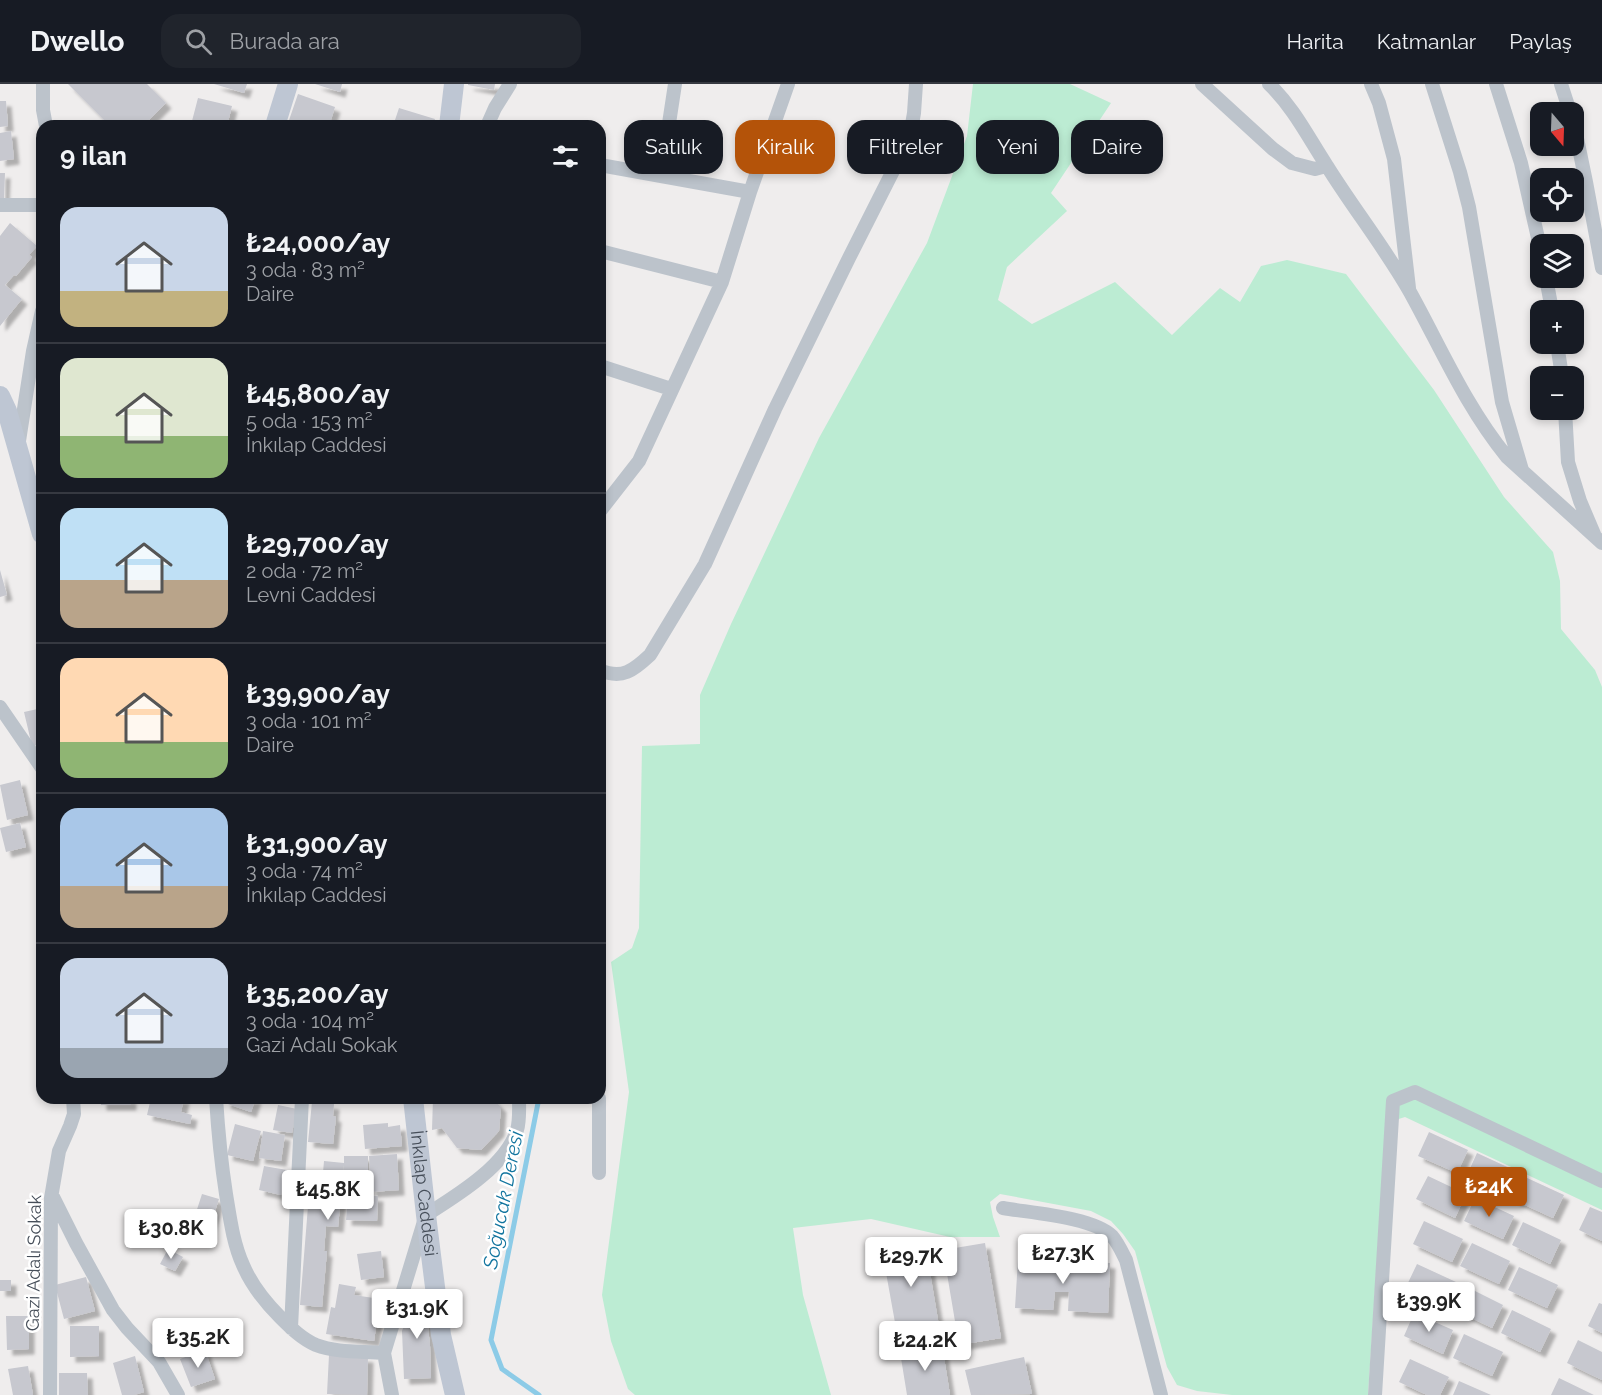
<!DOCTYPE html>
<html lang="tr">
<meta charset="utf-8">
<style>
:root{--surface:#171b24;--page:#20242c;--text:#f1f3f6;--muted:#9ea1a6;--line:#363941;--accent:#b45309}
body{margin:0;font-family:Raleway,sans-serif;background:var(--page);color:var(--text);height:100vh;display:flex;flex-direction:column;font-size:22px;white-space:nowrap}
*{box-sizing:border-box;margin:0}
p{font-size:20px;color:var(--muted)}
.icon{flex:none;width:33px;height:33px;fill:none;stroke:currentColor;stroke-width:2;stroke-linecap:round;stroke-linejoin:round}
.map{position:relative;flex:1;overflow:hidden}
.side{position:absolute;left:36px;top:36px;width:570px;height:984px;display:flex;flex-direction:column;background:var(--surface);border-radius:18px;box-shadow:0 3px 9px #0003}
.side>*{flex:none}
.top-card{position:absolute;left:624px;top:36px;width:570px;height:54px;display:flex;gap:12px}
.needle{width:39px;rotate:161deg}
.fabs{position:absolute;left:1530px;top:18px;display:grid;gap:12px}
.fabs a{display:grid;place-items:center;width:54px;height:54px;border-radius:12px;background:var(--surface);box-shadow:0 3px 9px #0003;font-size:30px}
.price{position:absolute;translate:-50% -51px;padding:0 14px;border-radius:6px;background:#fff;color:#222;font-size:20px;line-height:39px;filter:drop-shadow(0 2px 3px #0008)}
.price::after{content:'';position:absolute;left:50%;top:36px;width:18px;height:14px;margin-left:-9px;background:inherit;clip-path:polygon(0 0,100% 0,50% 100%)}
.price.on{background:var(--accent);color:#fff}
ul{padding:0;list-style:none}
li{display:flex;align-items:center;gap:18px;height:150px;padding:0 24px}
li+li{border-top:2px solid var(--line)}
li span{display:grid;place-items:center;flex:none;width:168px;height:120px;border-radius:18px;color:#555}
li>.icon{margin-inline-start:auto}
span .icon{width:72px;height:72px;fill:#fffc;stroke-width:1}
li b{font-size:26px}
h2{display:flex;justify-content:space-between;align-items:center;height:72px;padding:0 24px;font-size:26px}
.chip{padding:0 21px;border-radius:18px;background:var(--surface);box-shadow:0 3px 9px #0003;font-size:21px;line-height:54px}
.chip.on{background:var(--accent);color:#fff}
header{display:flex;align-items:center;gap:36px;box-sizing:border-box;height:84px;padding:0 30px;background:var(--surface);border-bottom:2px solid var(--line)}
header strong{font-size:28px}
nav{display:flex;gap:33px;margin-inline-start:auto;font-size:21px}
.search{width:420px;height:54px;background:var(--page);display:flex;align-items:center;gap:15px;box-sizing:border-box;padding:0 21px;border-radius:18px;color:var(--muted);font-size:22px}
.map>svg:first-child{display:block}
</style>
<header>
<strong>Dwello</strong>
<div class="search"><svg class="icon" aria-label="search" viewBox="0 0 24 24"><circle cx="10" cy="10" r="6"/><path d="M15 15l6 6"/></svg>Burada ara</div>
<nav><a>Harita</a><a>Katmanlar</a><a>Paylaş</a></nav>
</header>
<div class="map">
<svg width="1602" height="1311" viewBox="0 0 1602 1311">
<defs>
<filter id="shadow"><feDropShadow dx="5.5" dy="5.5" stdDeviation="1.5" flood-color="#0004"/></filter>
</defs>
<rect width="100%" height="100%" fill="#efeded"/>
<!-- green -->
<path fill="#bcecd3" d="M973,0H1070L1111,19L1051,109L1067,127L1007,183L998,216L1032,240L1115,198L1172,251L1220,204L1240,218L1261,182L1287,176L1346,190L1434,306L1504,413L1553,468L1560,497L1561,545L1595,586L1602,603V1126L1405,1033L1386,1039L1368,1311H1232L1197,1307L1177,1301L1167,1283L1135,1167L1123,1150L1111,1137L1091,1127L1000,1110L990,1118L993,1133L1000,1153H950L871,1135L793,1144L803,1211L831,1311H635L628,1305L611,1257L602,1211L629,1008L611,878L632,864L639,844L642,662L700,660V611L731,540L819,354L927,159L967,52Z"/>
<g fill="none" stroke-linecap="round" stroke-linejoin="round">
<!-- stream -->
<path stroke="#8ccbe7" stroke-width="5" d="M539,1311L502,1285L491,1256L539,1014"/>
</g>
<!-- building -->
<path fill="#c7c8cf" filter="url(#shadow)" d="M68,0H147L166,19L143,42H110Z
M214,0H247L244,9Z
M315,0H342L340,8Z
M468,0H495L494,6L468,1Z
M298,10L335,23L329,42H287Z
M198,14L232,22L227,42H213L192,37Z
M0,17H6L8,42L0,43Z
M399,24L435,35L433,42H393Z
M11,47L14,75L0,77V49Z
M0,89H5L4,114H0Z
M10,139L37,162L29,171L32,173L16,192L14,191L5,201L22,215L0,242V152Z
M0,486L7,511L0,513Z
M42,624V660L32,662L24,628Z
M20,696L28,731L7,736L0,701Z
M20,739L26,763L6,768L0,744Z
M101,1014H131V1021H101Z
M151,1014H184L181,1028L192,1031L190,1040L147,1031Z
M226,1014H256L251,1028L225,1019Z
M433,1014H492L501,1023L499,1047L481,1066L457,1064L442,1044L432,1046Z
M312,1018L334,1020L333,1032L336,1033L333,1060L308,1058Z
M278,1021L297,1025L292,1049L273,1046Z
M388,1039V1043L400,1041L402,1062L365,1065L363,1041Z
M235,1040L261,1047L253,1077L227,1071Z
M263,1047L285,1051L281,1077L259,1074Z
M1429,1048L1468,1066L1457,1089L1418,1072Z
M1477,1069L1516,1087L1505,1111L1466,1093Z
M397,1070L399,1106L371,1108L369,1072Z
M344,1072H368V1107H344V1081L338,1143L326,1142L324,1167H327L322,1223L300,1221L309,1110L321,1111L324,1077L344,1079Z
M264,1082L287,1086L281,1111L259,1106Z
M1428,1092L1466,1110L1455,1134L1416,1115Z
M1525,1093L1564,1111L1553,1134L1514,1116Z
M202,1110L219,1115L207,1152L190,1147Z
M348,1110L378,1112L377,1137L346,1136Z
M1475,1114L1514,1132L1503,1155L1464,1137Z
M1590,1123L1602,1128V1157L1579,1146Z
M1424,1137L1463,1155L1452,1178L1413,1160Z
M1523,1138L1561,1156L1550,1180L1512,1161Z
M924,1153L940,1248L898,1255L881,1161Z
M985,1159L1001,1254L959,1261L943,1166Z
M1472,1159L1510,1177L1499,1200L1460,1182Z
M168,1165L183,1173L175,1187L160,1180Z
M381,1167L384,1193L361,1196L357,1170Z
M1018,1175L1110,1179L1108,1229L1068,1227L1069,1208H1055L1053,1226L1015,1224Z
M1417,1180L1456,1198L1445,1222L1406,1203Z
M1519,1183L1558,1201L1547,1224L1508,1206Z
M86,1193L95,1227L64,1235L55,1201Z
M0,1196H11V1207H0Z
M339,1200L356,1203L354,1211L380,1215L374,1257L326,1250L331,1223L335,1224Z
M1465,1202L1503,1221L1492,1244L1453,1225Z
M424,1205L430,1262L431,1294L404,1295L402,1247L407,1233L409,1232L415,1206Z
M1599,1219L1602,1220V1249L1588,1242Z
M1512,1226L1551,1245L1540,1268L1501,1249Z
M1414,1229L1453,1246L1443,1270L1404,1252Z
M6,1232H29V1265L7,1266Z
M70,1242H99V1272L70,1273Z
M1464,1250L1503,1268L1492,1292L1453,1274Z
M1578,1256L1602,1268V1296L1567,1279Z
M942,1261L950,1311H907L900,1268Z
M205,1266L215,1295L191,1303L180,1275Z
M329,1271L368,1273L367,1311L327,1310Z
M135,1272L144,1308L134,1311H122L113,1279Z
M1024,1273L1032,1310L971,1311L965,1286Z
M1410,1275L1449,1293L1440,1311H1427L1399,1298Z
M28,1282L33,1311H13L8,1285Z
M59,1289H87L88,1311H59Z
M1559,1294L1594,1311H1551Z
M1459,1297L1491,1311H1453Z"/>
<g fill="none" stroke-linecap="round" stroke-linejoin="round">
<!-- street -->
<path stroke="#bcc3cb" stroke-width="14" d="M43,0V26L46,42
M1202,0L1273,65L1292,79L1315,85L1326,82
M1269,0C1294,24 1308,53 1327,82C1353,124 1385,164 1410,208C1441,264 1466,323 1507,373L1602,459
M1371,0L1379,19L1394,75L1409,204
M1432,0L1460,88L1469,123L1502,318L1522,386
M1496,0L1521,79L1540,163
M1561,0L1570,28
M1574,40L1586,98L1602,184
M487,42L495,24L510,0
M600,81L750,108
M661,92L675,0
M0,121H42
M600,167L722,198
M1546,194L1552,226
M1557,260L1562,292
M600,282L671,305
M1565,326L1568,378L1580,417L1594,450
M19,357L33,267L42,227
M600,427L639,377L722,198L750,108L788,0
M600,586C622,596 634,586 650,571L705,480L775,325L849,174L899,75L911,46L914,29L916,0
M0,623L42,684
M216,1014C218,1046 221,1078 226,1110C230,1134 233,1159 243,1181C251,1200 266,1219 280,1233C291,1244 302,1255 316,1261C337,1269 362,1267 384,1269
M599,1089V1014
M52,1111L76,1159L113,1226L127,1244L159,1278L178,1311
M1003,1124C1031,1129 1092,1133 1112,1152C1118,1159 1122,1168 1126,1176L1161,1311
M291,1244L302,1014
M50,1311L51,1114L59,1067L70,1042L74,1030L73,1014
M392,1311L384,1269L426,1131C456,1112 506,1082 517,1046C520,1036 519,1025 519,1014
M1375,1311L1393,1017L1415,1008L1602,1097"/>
<!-- secondary -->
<g stroke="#bec6d3" stroke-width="20">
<path d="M275,42L288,0"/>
<path d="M449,42L454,0"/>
<path d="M0,312L7,327L42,450"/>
<path id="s1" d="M413,1014L426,1131L441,1251L455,1311"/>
</g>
</g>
<g text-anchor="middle" stroke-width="5" stroke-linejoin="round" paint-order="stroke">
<!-- street labels -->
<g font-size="18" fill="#464e59" stroke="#fff">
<text dy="6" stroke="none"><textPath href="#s1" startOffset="96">İnkılap Caddesi</textPath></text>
<text transform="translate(34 1179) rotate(-89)" y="6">Gazi Adalı Sokak</text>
</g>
<!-- water labels -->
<g font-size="20" font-style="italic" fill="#13759f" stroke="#fff">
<text transform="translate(503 1116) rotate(-79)" y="7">Soğucak Deresi</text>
</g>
</g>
</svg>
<div class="fabs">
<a><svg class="needle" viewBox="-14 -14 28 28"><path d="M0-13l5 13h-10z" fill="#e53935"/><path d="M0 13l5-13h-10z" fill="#9ea1a6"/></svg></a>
<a><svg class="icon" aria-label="locate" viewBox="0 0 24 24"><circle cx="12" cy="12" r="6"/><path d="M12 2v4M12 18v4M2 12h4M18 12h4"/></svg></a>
<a><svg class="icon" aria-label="layers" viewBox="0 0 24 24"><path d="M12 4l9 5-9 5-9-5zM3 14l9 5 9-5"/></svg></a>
<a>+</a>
<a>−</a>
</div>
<b class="price on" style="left:1489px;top:1134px">₺24K</b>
<b class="price" style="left:328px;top:1137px">₺45.8K</b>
<b class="price" style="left:171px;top:1176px">₺30.8K</b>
<b class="price" style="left:1063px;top:1201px">₺27.3K</b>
<b class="price" style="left:911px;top:1204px">₺29.7K</b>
<b class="price" style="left:1429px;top:1249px">₺39.9K</b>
<b class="price" style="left:417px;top:1256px">₺31.9K</b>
<b class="price" style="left:198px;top:1285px">₺35.2K</b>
<b class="price" style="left:925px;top:1288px">₺24.2K</b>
<div class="top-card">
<a class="chip">Satılık</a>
<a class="chip on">Kiralık</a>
<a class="chip">Filtreler</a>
<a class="chip">Yeni</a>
<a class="chip">Daire</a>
</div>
<section class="side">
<h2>9 ilan<svg class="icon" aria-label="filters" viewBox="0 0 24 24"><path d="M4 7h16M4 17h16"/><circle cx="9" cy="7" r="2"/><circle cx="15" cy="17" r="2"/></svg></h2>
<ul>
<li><span style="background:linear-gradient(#c9d6e8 70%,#c2b280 0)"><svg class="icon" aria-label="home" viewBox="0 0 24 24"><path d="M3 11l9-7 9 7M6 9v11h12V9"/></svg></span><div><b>₺24,000/ay</b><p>3 oda · 83 m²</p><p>Daire</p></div></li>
<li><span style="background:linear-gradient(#dfe7d0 65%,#8fb573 0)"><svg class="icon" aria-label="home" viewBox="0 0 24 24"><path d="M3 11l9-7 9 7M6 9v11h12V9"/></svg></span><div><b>₺45,800/ay</b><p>5 oda · 153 m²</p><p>İnkılap Caddesi</p></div></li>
<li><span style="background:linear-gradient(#bfe0f5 60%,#b9a48a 0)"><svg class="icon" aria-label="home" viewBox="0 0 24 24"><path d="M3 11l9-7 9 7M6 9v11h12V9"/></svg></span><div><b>₺29,700/ay</b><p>2 oda · 72 m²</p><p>Levni Caddesi</p></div></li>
<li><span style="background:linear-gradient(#ffd9b3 70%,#8fb573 0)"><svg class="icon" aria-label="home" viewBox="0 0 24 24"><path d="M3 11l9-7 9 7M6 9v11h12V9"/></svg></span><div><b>₺39,900/ay</b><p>3 oda · 101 m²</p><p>Daire</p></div></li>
<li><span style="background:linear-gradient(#a9c7e8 65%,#b9a48a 0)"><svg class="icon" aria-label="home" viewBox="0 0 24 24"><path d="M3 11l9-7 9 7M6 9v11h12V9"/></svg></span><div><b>₺31,900/ay</b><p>3 oda · 74 m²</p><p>İnkılap Caddesi</p></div></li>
<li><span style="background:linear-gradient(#c9d6e8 75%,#9aa5b1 0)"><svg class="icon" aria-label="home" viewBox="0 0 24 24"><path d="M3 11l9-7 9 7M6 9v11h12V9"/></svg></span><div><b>₺35,200/ay</b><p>3 oda · 104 m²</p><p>Gazi Adalı Sokak</p></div></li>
</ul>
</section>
</div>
